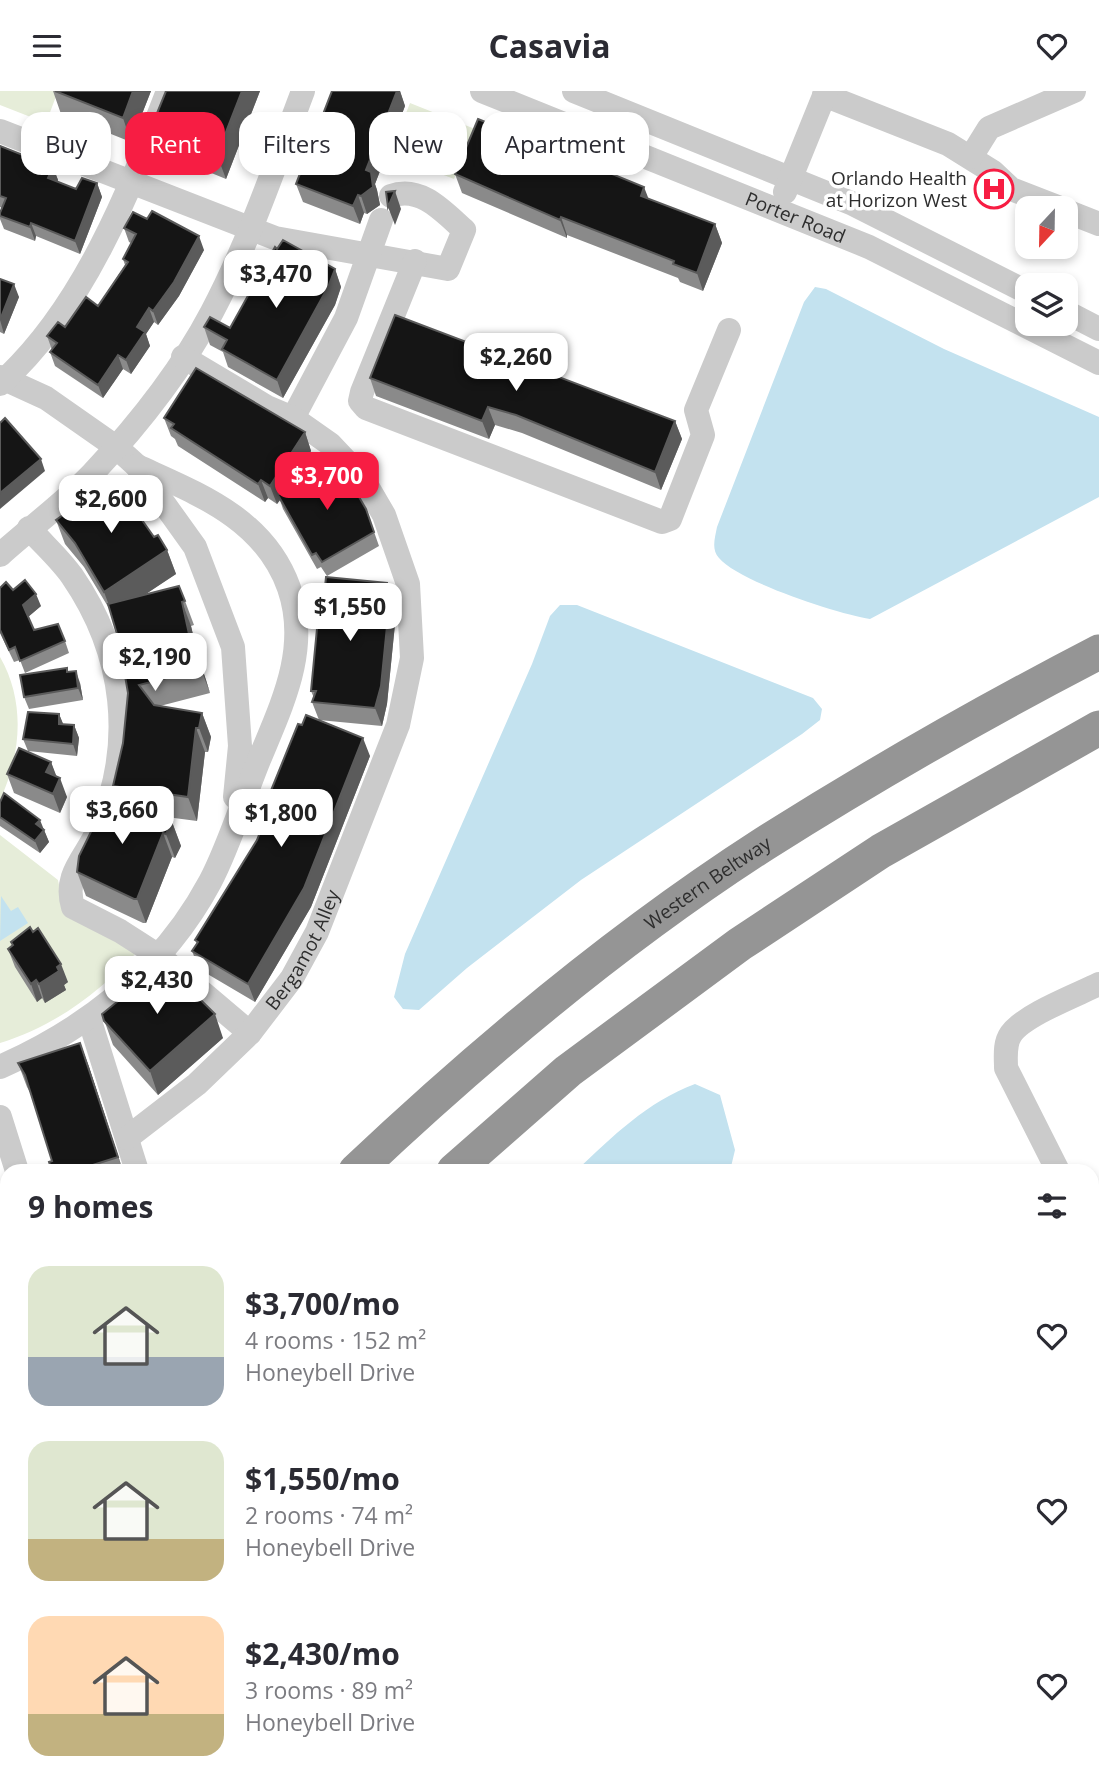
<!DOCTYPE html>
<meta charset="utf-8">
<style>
:root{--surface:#fff;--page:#f7f7f7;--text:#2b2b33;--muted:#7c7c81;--accent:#f71d43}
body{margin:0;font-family:"Open Sans",sans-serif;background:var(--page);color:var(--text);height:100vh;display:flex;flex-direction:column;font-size:26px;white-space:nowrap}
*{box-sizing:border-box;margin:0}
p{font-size:23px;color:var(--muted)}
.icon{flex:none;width:38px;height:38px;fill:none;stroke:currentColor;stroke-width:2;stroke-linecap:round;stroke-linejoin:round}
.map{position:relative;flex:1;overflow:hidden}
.panel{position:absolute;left:0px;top:1073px;width:1099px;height:625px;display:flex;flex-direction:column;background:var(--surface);border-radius:21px 21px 0 0;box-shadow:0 4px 10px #0003}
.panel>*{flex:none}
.top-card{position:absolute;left:21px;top:21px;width:700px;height:63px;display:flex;gap:14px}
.needle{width:46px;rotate:202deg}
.fabs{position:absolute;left:1015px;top:105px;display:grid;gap:14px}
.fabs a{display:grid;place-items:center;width:63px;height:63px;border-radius:14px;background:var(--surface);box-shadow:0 4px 10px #0003;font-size:35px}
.price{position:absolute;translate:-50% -60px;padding:0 16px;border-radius:14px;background:#fff;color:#222;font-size:23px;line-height:46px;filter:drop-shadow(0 2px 4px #0008)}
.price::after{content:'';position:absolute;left:50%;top:42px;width:21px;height:16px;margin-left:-10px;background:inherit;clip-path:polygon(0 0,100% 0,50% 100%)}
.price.current{background:var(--accent);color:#fff}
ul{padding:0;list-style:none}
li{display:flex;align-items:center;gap:21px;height:175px;padding:0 28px}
li span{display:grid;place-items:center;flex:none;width:196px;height:140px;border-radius:21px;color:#555}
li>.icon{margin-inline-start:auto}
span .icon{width:84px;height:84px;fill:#fffc;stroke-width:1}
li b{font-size:30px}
h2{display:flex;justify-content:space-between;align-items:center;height:84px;padding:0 28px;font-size:30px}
.tag{padding:0 24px;border-radius:21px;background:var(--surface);box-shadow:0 4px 10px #0003;font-size:24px;line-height:63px}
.tag.current{background:var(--accent);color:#fff}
header{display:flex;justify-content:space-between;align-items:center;height:91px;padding:0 28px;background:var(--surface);font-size:32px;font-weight:700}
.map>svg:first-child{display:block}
</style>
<header><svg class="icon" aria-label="menu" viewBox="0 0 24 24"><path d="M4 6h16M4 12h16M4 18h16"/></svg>Casavia<svg class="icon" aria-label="heart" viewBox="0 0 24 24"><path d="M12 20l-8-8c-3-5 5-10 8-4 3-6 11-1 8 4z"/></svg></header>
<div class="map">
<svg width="1099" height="1697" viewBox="0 0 1099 1697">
<rect width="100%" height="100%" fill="#fff"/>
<!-- green -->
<path fill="#e6edd9" d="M0,0H58L46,32L0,14Z
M410,12L475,38L454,88L390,63Z
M0,566C26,611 21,664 0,709Z
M0,744L58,789L60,799L138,860C99,902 55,935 0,952Z"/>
<!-- water -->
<path fill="#c3e2ef" d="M815,196L826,198L944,258L1099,326V406L870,528C839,523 739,491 719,467C711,458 715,447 717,436L804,211Z
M560,514H577L813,607L822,618L820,629L802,643L581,789L467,877L419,919L403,918L394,906L405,863L532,573L550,525Z
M1,805L11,820L18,816L28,832L0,850Z
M695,993L720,1004L735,1059L730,1080H576C613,1045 647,1011 695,993Z
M36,1691V1690L503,1691L500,1697H32Z"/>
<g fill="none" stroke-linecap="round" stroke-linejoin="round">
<!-- minor -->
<g stroke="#cbcbcb" stroke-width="24">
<path id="s1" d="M482,0L869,156L1099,272"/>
<path d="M574,0L851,112L1027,201"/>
<path d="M824,4L948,53L993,81L1011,98L1060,117"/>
<path d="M0,40L275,147L448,178L464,139C443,120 420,94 391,105"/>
<path d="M971,66L989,37L1074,0"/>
<path d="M785,101L826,0"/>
<path d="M1066,120L1099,133"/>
<path d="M415,170L362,301L360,310L366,317L662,431L670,428L703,344L696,319L729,239"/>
<path d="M1066,221L1099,238"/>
<path d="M0,286L46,307L116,356L137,375L195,456L233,556L240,655L235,706"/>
<path d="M0,293C83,219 129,101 168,0"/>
<path d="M293,327L346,227L381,129"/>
<path d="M29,437C43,453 60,468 72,485C125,562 136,654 98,739C86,767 63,783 73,816L120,840L159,865L250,942"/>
<path d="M0,464C30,437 64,412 92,383C137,335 181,280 212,221C249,151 275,74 303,0"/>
<path d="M89,927L137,1080"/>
<path d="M0,976C88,937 164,877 210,791C230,753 243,708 259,669C282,613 310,558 289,497C264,427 198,403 137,375"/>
<path d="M0,1026L17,1080"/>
<path id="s2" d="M127,1047L197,993L250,942L292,887L317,841L398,634L412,567L408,493L384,424L363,388L330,353L293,327L267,316L183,266"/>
<path d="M1058,1080L1006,977C1006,966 1004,953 1011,943C1024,924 1077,904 1099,893"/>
<path d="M1092,1146L1099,1160"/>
<path d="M0,1206L7,1205"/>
<path d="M1092,1313L1099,1309"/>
<path d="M1092,1564L1099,1561"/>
<path d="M860,1690L863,1697"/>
<path d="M808,1697L822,1690"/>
<path d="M1076,1697L1090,1690"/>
</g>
<!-- highway -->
<g stroke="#959595" stroke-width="35">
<path id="s3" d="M356,1080C482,961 618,847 764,753C873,684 985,620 1099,561"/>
<path d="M454,1080L568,980L740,853L881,760L1099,637"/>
<path d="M0,1482L7,1472"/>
<path d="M0,1603L7,1593"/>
</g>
</g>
<!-- wall -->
<path fill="#8a8a8a" d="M53,0H151L131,51L61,23Z
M166,0H260L226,88L160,61L151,37Z
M332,0H400L405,15L375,93L377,99L380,114L367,123L364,122L360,133L303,111L296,93Z
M0,55L53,76L58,89L57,91L76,98L97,92L102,106L80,163L36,145L35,150L4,138L0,128V122L2,117L0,116Z
M455,83L648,108L715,133L722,152L703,200L680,191L678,187L567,144V147L462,102Z
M124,137L204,159L179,205L158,234L154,231L146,243L150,255L131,283L123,278L103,307L55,275L50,261L52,259L47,245L65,236L98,215L125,174L123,168L131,152L129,151Z
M277,158L335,178L341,196L335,214L283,307L228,276L223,261L210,254L204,236L230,237Z
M0,188L19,206L4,243L0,241Z
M370,287L675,330L682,348L661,399L522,342L495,334L489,348L376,305Z
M164,327L305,341L311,360L286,400L366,418L379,455L327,485L321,476L317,478L283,418L280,409L277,413L268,407L265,411L178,355L175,348L171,345Z
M56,429L154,446L167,459L176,483L144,504L185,510L194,534L191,535L198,565L206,589L210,602L160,615L202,622L211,646L208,661H205L197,730L159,725L172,731L181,755L175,767L172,766L146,832H143L86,805L77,781L117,705L113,695L123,652L128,602L119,550L110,519L84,476L65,453Z
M387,492L394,510L395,533L387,613L382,635L319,629L370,665L311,816L255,911L199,878L192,860L197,853L195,849L257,749L262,736L259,729L302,634L319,629L312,611L314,607L311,600Z
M0,497L41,515L28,526L34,539L65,550L69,562L25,582L20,569L14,571L0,542Z
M80,592L83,609L29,618L24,606Z
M59,623L63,633L74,634L79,647L77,665L28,660L23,648Z
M51,671L56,686L67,706L60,722L14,702L7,683Z
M0,711L43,737L49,751L40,762L0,735Z
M11,851L68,891L64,894L66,899L45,912L42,907L37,911L15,876L8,858L12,855Z
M153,877L223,947L158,1004L113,954L102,923L154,881Z
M80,952L89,976L123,1080H52V1070L31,1003L27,996L18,972Z
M0,1154L4,1177L0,1178Z"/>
<!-- shaded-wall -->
<path fill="#5b5b5b" d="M133,0H151L131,51L123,27Z
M242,0H260L226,88L217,64Z
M397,0H400L405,15L375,93L377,99L380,114L367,123L361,105L366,79Z
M53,76L58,89L53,101L48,87Z
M97,92L102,106L80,163L75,150Z
M644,96L651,114L641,105Z
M395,100L401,118L395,134L388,116Z
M358,104L364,122L360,133L353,115Z
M561,126L567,144V147L560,129Z
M31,132L36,145L35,150L30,136Z
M715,133L722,152L703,200L697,182Z
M199,145L204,159L179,205L158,234L153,220Z
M335,178L341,196L335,214L283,307L277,289Z
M14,193L19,206L4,243L0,229Z
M149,217L154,231L146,243L150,255L131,283L126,269L137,236Z
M118,264L123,278L103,307L98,294Z
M488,316L495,334L489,348L482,330Z
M675,330L682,348L661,399L655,381Z
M305,341L311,360L280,408L278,404L280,409L277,413L270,395Z
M41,368L45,380L0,418V402Z
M261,389L268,407L265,411L258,393Z
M167,459L176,483L113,525L104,501Z
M387,492L394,510L395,533L387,613L382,635L375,617Z
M36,503L41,515L28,526L23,514Z
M182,511L191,535L198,565L206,589L210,602L201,578L194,566Z
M76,580L80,592L83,609L78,597Z
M202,622L211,646L208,661L199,637Z
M59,623L64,635L59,633Z
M74,634L79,647L77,665L73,653Z
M196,637L205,661L197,730L188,706Z
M363,647L370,665L311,816L255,911L248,893Z
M51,671L58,689L46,681Z
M60,687L67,706L60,722L53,703Z
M40,729L49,751L40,762L35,750L36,733Z
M172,731L181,755L175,767L166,743Z
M163,742L172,766L146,832L137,808Z
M61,873L68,891L64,894L66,899L45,912L39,893Z
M36,889L42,907L37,911L31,893Z
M215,923L223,947L158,1004L150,980Z
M80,952L89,976L123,1080L118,1066Z
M0,1154L4,1177L0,1165Z"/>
<!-- building -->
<path fill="#151515" stroke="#5b5b5b" stroke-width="2" d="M55,0H133L123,27Z
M166,0H242L217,64L151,37Z
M332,0H397L366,79L371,81L373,96L361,105L358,104L353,115L296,93Z
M478,28L644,96L641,105L715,133L697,182L673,173L674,170L561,126L560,129L455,83Z
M0,55L53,76L48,87L76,98L82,87L97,92L75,150L31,132L30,136L0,125V122L6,107L0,105Z
M395,100L388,116L386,101Z
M152,120L199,145L174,191L153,220L149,217L137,236L145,241L126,269L118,264L98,294L50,261L57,252L47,245L58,231L65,236L86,206L98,215L128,171L123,168L136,143L124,137L133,121L147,128Z
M283,149L335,178L328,196L277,289L222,258L227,249L204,236L210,226L230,237L275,156L277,158Z
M0,188L14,193L0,229Z
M395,224L675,330L655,381L516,324L488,316L482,330L370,287Z
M196,277L305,341L270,395L261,389L258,393L171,337L174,333L164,327Z
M5,327L41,368L0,402V332Z
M335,371L345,382L366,418L374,441L322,471L316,462L312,464L278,404Z
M114,388H118L125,405L154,446L158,444L167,459L104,501L75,452L56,429Z
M326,486L387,492L389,515L381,595L375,617L312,611L316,600H311L321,496H325Z
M25,489L36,503L23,514L34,539L58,533L65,550L20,570L15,556L9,559L0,539V497L6,491L13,499Z
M179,495L185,510L182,511L194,566L198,565L201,578L139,594L154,614L202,622L199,637H196L188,706L113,695L123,652L128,602L119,550L108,513Z
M67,577V581L76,580L78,597L24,606L20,584Z
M28,621L59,623V633L74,634L73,653L23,648Z
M306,624L363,647L304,797L248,893L192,860L198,851L195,849L257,749L264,731L259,729L298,633L302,634Z
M19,657L51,671L46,681L60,687L53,703L7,683Z
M4,702L40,729L36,733L44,739L35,750L0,726V711Z
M110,702L172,731L166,743L163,742L137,808H134L77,781L79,765Z
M30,836L33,841L38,837L61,873L57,876L59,880L39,893L36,889L31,893L8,858L13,854L11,851Z
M161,870L215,923L150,980L104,930L102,923L155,880L153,877Z
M80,952L118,1066L74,1080H52L49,1071L52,1070L25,984L18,972Z"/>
<!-- icons -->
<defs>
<symbol id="hospital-ring" viewBox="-11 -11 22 22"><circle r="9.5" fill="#fff" stroke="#f71d43" stroke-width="1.5"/><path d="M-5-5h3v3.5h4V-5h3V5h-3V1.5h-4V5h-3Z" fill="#f71d43"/></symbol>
</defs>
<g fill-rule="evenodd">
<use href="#hospital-ring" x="972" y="76" width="44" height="44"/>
</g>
<g text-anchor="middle" stroke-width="7" stroke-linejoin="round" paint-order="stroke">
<!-- poi labels -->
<g font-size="19" fill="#2e2e2e" stroke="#fff" text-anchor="end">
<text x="967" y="94">Orlando Health<tspan x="967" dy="22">at Horizon West</tspan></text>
</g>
<!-- street labels -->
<g font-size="19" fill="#2e2e2e" stroke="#fff">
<text dy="7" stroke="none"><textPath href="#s1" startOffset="338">Porter Road</textPath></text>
<text dy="7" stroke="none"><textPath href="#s3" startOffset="455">Western Beltway</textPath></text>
<text dy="7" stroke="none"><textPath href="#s2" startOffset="261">Bergamot Alley</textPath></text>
</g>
</g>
</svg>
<div class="fabs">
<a><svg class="needle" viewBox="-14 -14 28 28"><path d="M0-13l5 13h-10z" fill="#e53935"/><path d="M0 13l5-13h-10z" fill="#7c7c81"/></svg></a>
<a><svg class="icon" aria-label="layers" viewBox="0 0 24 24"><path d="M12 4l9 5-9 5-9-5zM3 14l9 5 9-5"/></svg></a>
</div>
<b class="price" style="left:276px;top:219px">$3,470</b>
<b class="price" style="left:516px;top:302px">$2,260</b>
<b class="price current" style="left:327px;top:421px">$3,700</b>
<b class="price" style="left:111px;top:444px">$2,600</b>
<b class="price" style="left:350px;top:552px">$1,550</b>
<b class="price" style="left:155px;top:602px">$2,190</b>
<b class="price" style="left:122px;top:755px">$3,660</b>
<b class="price" style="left:281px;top:758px">$1,800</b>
<b class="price" style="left:157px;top:925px">$2,430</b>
<div class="top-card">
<a class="tag">Buy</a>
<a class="tag current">Rent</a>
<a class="tag">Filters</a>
<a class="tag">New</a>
<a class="tag">Apartment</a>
</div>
<section class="panel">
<h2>9 homes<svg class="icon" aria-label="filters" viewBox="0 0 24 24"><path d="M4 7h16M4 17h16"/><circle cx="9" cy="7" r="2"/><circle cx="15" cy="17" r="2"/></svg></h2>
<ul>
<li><span style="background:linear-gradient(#dfe7d0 65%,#9aa5b1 0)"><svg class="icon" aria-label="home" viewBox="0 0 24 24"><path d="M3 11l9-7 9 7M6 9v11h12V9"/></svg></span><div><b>$3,700/mo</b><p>4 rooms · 152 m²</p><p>Honeybell Drive</p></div><svg class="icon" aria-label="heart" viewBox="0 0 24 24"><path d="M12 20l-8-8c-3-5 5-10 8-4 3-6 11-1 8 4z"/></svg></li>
<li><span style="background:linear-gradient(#dfe7d0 70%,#c2b280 0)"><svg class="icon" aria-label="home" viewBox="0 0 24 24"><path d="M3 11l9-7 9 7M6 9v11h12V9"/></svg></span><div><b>$1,550/mo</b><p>2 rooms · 74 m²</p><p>Honeybell Drive</p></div><svg class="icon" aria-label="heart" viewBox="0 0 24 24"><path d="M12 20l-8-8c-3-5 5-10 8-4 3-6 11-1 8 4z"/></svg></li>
<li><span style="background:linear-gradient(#ffd9b3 70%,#c2b280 0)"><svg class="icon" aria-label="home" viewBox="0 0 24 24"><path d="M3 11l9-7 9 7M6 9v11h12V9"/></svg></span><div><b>$2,430/mo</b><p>3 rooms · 89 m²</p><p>Honeybell Drive</p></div><svg class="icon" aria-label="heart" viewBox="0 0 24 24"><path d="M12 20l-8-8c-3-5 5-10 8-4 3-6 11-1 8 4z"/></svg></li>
</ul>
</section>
</div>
